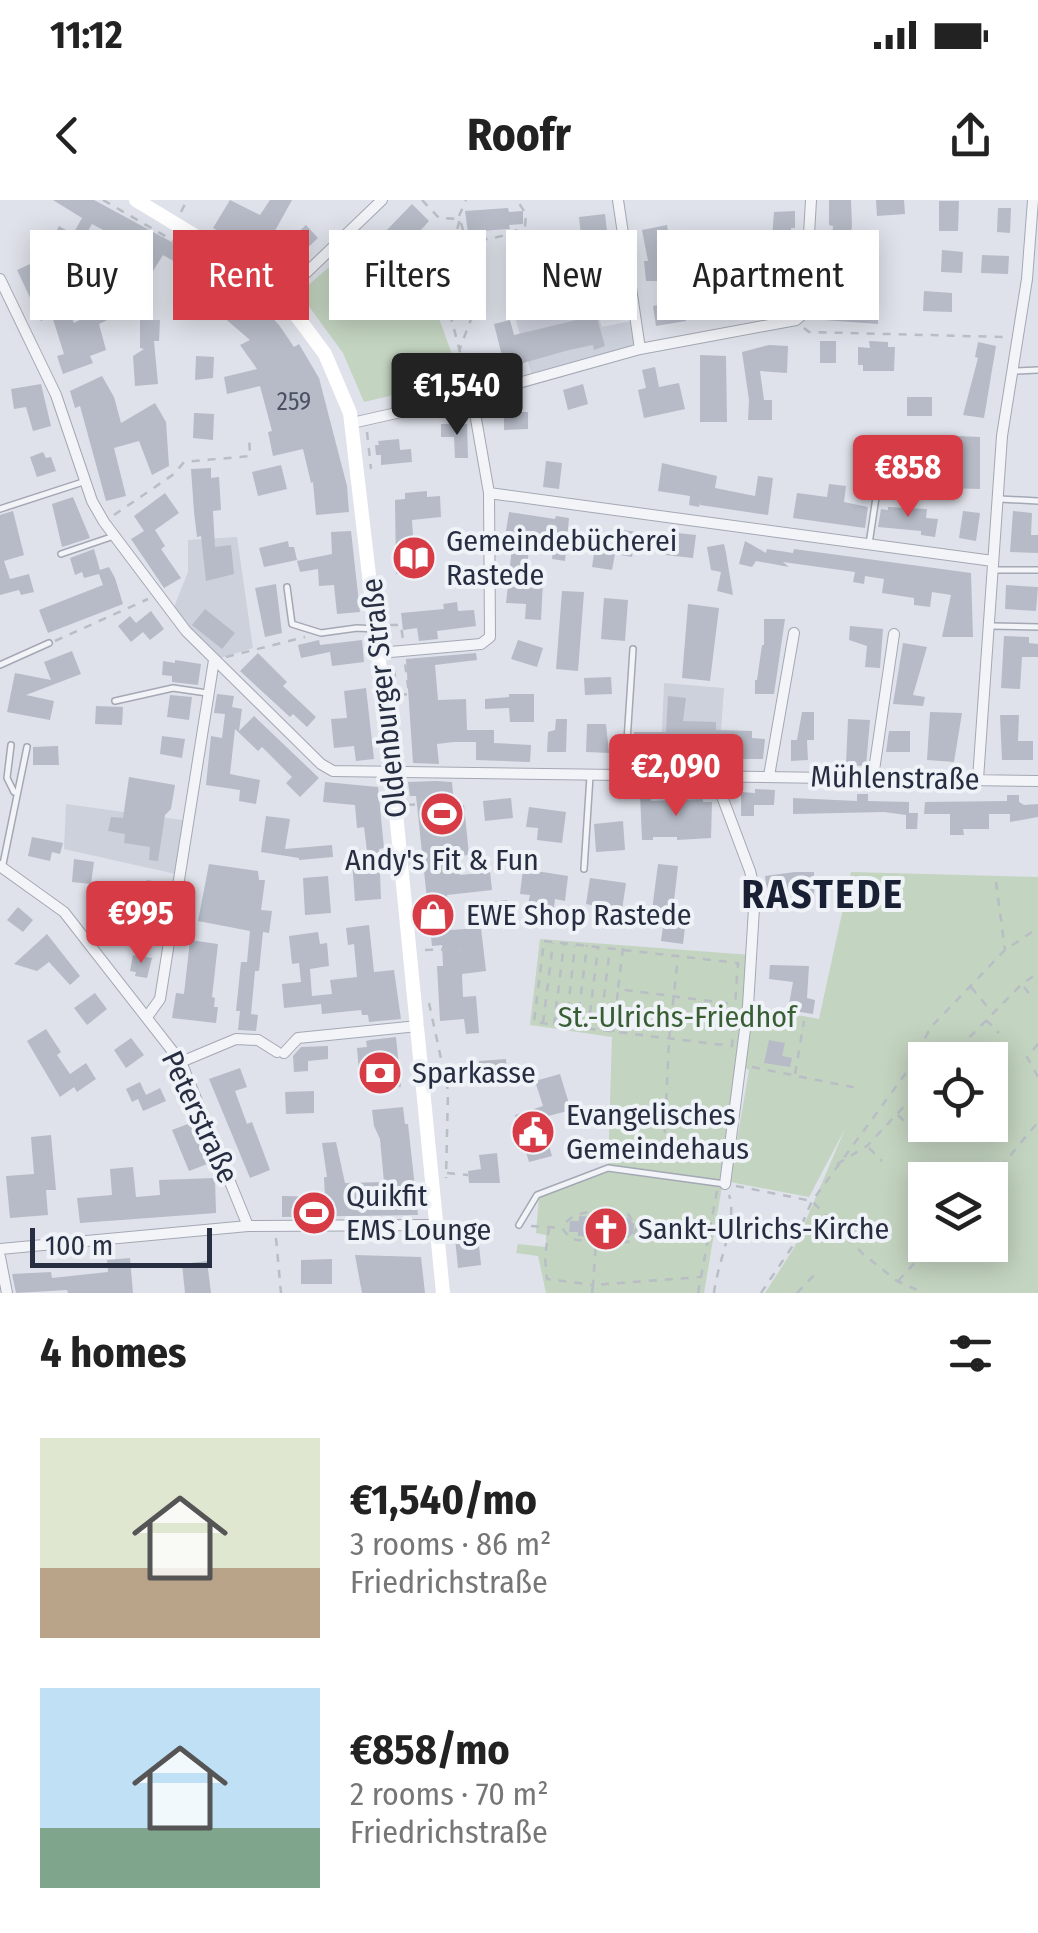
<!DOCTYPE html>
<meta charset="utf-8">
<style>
:root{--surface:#fff;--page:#f2f2f2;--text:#222;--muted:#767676;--accent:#d73c46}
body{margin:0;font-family:"Fira Sans Condensed",sans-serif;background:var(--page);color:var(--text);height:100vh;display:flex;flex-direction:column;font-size:38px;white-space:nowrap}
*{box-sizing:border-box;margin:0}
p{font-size:32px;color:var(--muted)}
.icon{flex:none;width:55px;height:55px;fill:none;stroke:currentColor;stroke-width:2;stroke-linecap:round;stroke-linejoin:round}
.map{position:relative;height:1093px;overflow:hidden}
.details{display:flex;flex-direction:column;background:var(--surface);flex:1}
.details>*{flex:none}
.hud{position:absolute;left:30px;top:30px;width:980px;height:90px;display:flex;gap:20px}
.tools{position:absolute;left:908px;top:842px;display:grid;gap:20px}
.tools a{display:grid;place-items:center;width:100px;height:100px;border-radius:0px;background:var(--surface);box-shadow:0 5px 25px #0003;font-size:50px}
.scale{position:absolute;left:30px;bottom:25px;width:182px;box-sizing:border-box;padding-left:10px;border:5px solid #272e42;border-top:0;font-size:28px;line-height:35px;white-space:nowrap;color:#272e42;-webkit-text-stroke:8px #eff2f7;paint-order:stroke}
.price{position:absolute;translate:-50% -85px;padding:0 22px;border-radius:10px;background:var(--accent);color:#fff;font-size:32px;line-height:65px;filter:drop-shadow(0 2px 5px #0008)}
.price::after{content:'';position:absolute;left:50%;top:60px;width:30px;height:22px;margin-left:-15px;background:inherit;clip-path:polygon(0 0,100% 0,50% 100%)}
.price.on{background:#222;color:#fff}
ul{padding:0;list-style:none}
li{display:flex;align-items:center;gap:30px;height:250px;padding:0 40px}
li span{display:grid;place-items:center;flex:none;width:280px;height:200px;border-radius:0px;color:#555}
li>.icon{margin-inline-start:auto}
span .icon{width:120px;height:120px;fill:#fffc;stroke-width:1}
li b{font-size:42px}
h2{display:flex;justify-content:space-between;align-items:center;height:120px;padding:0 40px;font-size:42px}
.pill{padding:0 35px;border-radius:0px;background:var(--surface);box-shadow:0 5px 25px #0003;font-size:35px;line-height:90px}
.pill.on{background:var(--accent);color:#fff}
.status{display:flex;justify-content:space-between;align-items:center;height:70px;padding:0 50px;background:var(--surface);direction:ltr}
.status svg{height:28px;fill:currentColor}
header{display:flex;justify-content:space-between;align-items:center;height:130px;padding:0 40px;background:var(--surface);font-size:45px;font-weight:700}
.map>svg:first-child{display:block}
</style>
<div class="status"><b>11:12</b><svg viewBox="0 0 49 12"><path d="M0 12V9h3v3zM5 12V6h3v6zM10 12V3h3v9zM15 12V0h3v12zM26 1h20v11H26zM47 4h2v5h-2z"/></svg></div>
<header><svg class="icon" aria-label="back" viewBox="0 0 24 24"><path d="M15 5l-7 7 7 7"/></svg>Roofr<svg class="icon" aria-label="share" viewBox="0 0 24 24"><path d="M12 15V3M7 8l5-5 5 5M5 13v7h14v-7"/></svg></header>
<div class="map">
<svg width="1038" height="1093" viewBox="0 0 1038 1093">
<rect width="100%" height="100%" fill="#dfe2ea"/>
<!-- built -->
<path fill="#cdd1dc" d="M508,93H547L554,117L595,106L602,127L636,120L640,149L533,179Z
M237,337L253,448L214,460L172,412L188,372V340Z
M664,483L724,488L718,575H660Z
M66,604L189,621L180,675L64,649Z"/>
<!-- green -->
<path fill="#c3d4c0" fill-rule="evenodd" d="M374,49L391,51L444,70L440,82L434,84L415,77L414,70L390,61L385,64L367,56Z
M344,54L429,91L461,179L364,202L343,153L302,97L305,88Z
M851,672L1038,677V1093H765L794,1048L845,929L809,997L730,982L749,870L740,865L721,980L608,968L612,837L530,825L540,739L751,755L749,806L819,819ZM925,860H990V925H925ZM925,980H990V1045H925Z
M608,972L722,986L704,1093H546L538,1056L516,1053L518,1044L546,1047V1035L536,1033L539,997Z"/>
<!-- building -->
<path fill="#b6bbc7" d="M53,0H94L192,53L202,59L199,63L227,81L228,79L256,101L279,125L294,147L299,144L319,178L347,286L349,312L316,315L313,282L311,283L303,249L273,256L268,232L272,231L260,186L227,194L224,177L257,169L240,145L250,140L208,104L212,99L193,86L200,76L163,55L153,71L135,60L120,87L100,76L120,39L92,24L74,56L50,43L59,26L73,34L82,18Z
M230,0L260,15L270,0H292L261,56L213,28Z
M829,0H851L852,26L846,63L830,64L833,26L829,25Z
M876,0H904L905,14L877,16Z
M939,1H959L958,31H939Z
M412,4L429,21L420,31L439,37L431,61L403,51L385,32Z
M508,8L509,12L523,11V24L509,25L510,29L479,31L480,39L469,40L465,11Z
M998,8H1011L1010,33L997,32Z
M795,11V28H791L792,65L770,66L774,12Z
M605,14L607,31L581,35L579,17Z
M306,25L318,38L292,62L280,49Z
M667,25L677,81H646L644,61H648L642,30Z
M733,48L735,70L713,72L712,66L705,67L703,50Z
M942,50L963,52L962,73L941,72Z
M608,51L613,106L594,107L605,146L594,150L593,145L569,150L505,168L494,124L510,120L514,135L585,118L577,88L595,86L593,52Z
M982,55L1009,56L1008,74L981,73Z
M43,58L74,123L117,101L122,113L99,124L106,150L90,156L93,163L63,174L57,156L64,154L52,116L41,121L17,70Z
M843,75L841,108L878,110V124L824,120L828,78Z
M787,84L790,107L760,111L756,88Z
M924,91L952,93V112L923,111Z
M735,93L736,104H726V115L707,117L704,97Z
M682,101L686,121L656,126L653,106Z
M140,120H160L159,141H154L158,184L135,186L133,156L144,149L140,148Z
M820,141H836V163H820Z
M869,141L888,142V147H895L894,171H863V165H858V147L870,148Z
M978,142L996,146L984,218L963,215L978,158L975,157Z
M769,145L788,146L787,173L760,171L764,200H772V220H748L749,200L742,152Z
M700,155L726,156L727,222H700Z
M196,156L214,157L213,178L195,180Z
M655,167L659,187L679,183L685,209L644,218L638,190L646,188L642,170Z
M102,176L114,197L121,223L155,203L166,222L169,266L152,275L139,241L114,248L126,296L106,301L80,206L75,208L70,191Z
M41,184L51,226L33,231L26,207L14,209L11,189Z
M583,184L588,204L568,210L563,190Z
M907,197H932V216H907Z
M504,212H528V229L504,230Z
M194,213L214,214L213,240L193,238Z
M441,224H467L468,258H455L454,237H441Z
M936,235L980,237V289L942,288L943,253L935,252Z
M399,239L400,250L411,249L412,262L381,265V255H376L375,245H379L378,241Z
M862,244L880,247V250L907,254L904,279L886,277L887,263L883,258L876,261L874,270L858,268Z
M43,252L46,258L51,257L56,271L37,277L30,257Z
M546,261L562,263L559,289L543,287Z
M662,263L717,276L715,288L755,296L758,276L773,278L768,315L700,305V302L699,307L689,305L690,296L658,291Z
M281,265L287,289L258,296L252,272Z
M211,268V278L219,277L221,310L213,311L215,347L231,345L234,374L206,381L201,336L197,337L194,312L191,269Z
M829,284L846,286L844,302L868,307L865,328L793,318L797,293L827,297Z
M427,291V297L440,296L441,317L412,320L414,351L432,350L433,364L415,365V373L396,374L395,300L405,299V293Z
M165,293L179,313L155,330L165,346L161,349L181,378L164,388L131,339L144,331L134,316Z
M73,297L90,338L62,347L52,304Z
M888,307L927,309L926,318L938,319L935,337L921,335V331L878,327L881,309L888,310Z
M13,311L24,355L4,361L10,379L29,374L34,392L21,395L19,390L0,395V315Z
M963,311L980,313L976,341L959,338Z
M1013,311L1032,313L1031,335H1038V353L1010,352Z
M509,312L555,319L556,316L569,318L565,361L552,359L554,344L531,341L524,381L543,382L541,420L525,419L526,404L506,403L513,338L505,337Z
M616,329L636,332L632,357L615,354L612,370L592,367L595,347L613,350Z
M351,331L360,412L337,414L334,385L319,386L318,369L300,372L297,361L332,354L331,332Z
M668,332L696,335L693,358L665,355Z
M288,341L289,347H294L297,360L264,367L259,348Z
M745,341L766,353L767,349L793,353L794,349L971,373L973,437H942L951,395L932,392L930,407L914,405V398L882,393L884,379L865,376L864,384L853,382L855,372L783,362L789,367L756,361L752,367L739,364Z
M724,344L726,353L733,395L717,391L721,372L711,370L707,347Z
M94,349L100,370L109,367L115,378L123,404L48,433L39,410L103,385L99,374L84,378L82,372L75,375L70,358Z
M276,384L282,433L265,437L255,388Z
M1006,385L1038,387L1036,411L1005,409Z
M562,391L584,392L578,471L556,469Z
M604,398L628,400L625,441L601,439Z
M457,402L458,411L474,410L476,426L437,431L438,439L419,441L417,428L403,430L401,413L444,409L443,404Z
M688,404L719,408L710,481L682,478Z
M205,409L235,433L222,449L192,425Z
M151,411L164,429L150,440L143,432L131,442L118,426L130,416L136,423Z
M764,419H785L774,494H755V480H757L762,445H764Z
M850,426L883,429L880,468L865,467L867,446L849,440Z
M1004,436L1029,437V443L1038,444V457H1022L1020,489L1001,488Z
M319,440L320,445L362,440L364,462L332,466L330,452L301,458L298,445Z
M518,440L543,448L537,467L511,459Z
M903,443L927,447L913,495L925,497L923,506L893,504Z
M72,451L81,474L26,495L54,501L50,520L7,512L15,473L51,480L44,462Z
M258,453L287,482L283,486L316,517L307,527L293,514L290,517L240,471Z
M476,453L477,460L435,465L438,500L466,499L467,530H494V543L531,545L530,562L476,560V542H454L437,544L439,564L413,563L406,459Z
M175,460L201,464L198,485L172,482V476L162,475L163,461L175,463Z
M611,477L612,494L585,495L584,478Z
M366,488L374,559L356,561L354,546L334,548L331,519L347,518L344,491Z
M217,494L234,496L232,507L242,509L239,531L254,516L319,578L300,597L286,583L292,577L262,547L258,551L235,529L230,574L260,580L256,604L239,601L240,590L206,585L211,536L222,538L225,514L214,513Z
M509,494H534V522H510L509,508L485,509V499L509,497Z
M170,495L192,497L189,520L167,517Z
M668,496L686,498L683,521L716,522V530L752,531V538L765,539L763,559H737V542L715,541V558L632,553L634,532H666Z
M96,506L123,507L122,525L95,524Z
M802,512H814V540H807L808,560L791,561V540H797Z
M930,512L962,513L954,562L927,560Z
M1000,515H1019L1018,541H1033V560H1002Z
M556,519H567L566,552H547L548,532L555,530Z
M848,519L870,520L866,566L846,565Z
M587,524H606L609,553L586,552Z
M889,531H910V552H886Z
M162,536L185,539L182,558L160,554Z
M58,546L59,565H33V547Z
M129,577L175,585L171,609L165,615L158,661L149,660L150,647L124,643L125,634L108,631L111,617L123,618Z
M436,581L452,582L454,605H464L469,655L458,656L460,675L490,672L492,690L447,695L450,730L481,728L486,771L462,774L463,797L476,796L479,833L466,834L464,819L440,821L437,766H443L442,745L432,746L416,596H410L408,582Z
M325,582L378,587L384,648L379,649L381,699L355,701L352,660L368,659L364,627L357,628L355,605L323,602Z
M755,589L775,590L774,605H754V616H741V592L755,593Z
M640,594H651V601L703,599V602H712L711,638L677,640V637H653V640H642Z
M857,594H868V601L909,602V613H918L917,629H906V615L884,612L793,614V598L857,601Z
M1007,595H1019V602L1024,605L1038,604V617L1010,622V614H989V629H963L964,635H950V614H924L925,602L1007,601Z
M511,598L513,618L485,621L483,601Z
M529,607L566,612L562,643L537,640L538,628L526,627Z
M266,616L290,619L285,649L332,645L333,657L299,660V658L261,652Z
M623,621L625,650L596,652L594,624Z
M32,637L63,643L60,654L52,652L50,661L28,656Z
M74,659L94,662L91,684L72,682Z
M209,664L258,671L259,680H265L261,710L272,711L269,733L263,732L259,771H255L251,814L258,815L256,831L238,830L240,811H236L241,762H247L250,731L198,721Z
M658,664L678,666L673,709L687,710L683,744L661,741L665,712L652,710Z
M523,669L568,676L565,701L555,699L554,708L528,704L530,695L520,694Z
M795,672H814V694L795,693V691L767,693L765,676Z
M328,676L331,713L305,715L303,678Z
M590,678L626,683L622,710L613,708L611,718L593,716L595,706L586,704Z
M147,680L164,683L161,703L144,701Z
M100,699L117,719L104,731L94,720L100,715L91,706Z
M507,700L510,723L493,725L490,702Z
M18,707L33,720L23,732L7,720Z
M369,725L374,772L394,770L401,819L369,822L368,815H362L361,810L322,814L321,804L284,808L282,784L301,782L299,763L292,764L289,736L318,732L320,744L327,743L329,766L310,769L312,796L332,794L330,780L357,777L354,744L348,745L346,728Z
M47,734L80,776L70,785L49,762L37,771L14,764Z
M190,740L218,744L212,797L215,798L214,807H218L216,823L172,818L176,793L184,794Z
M133,755L152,758L147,778L135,776L136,772L130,771Z
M770,765L809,766L807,798L815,800L813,814L788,810L793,782L769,779Z
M95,793L107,809L87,825L74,808Z
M46,829L61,852L57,855L70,874L86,863L96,879L77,892L74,887L60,897L27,841Z
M396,837L401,887L370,889V883L360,884L357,848L367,847L366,841L370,840Z
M131,838L144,855L126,868L114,850Z
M769,840L785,843L782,856L792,858L790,867L764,863Z
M328,846V859L308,861V871L294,872L293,856L301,847Z
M506,859L507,877L480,878L479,861Z
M240,868L247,887L235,891L247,924L252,922L270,970L250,978L209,879Z
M560,874L571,910L541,918L552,956L529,962L515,915L543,906L535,881Z
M140,882L146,895L160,888L166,901L143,911L138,899L132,902L126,889Z
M314,891V913L286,914L285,892Z
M403,907L405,924H408L418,1015L282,1017V996L325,997L324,977H327L322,943L336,942L345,983L384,982L380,939L374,926L372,910Z
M193,922L210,963L189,971L172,930Z
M51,935L56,990H46L48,1015L10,1018L6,976L34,974L31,937Z
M497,953L500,983H469L468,971L481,969L479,955Z
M133,967L136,997L160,995L159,980L215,978L216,1013L80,1023L77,998L112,995L110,969Z
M579,1016L628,1018L634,1024L633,1033L628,1038L578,1036V1032H569L570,1021H579Z
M478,1035L481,1065L458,1068L455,1038Z
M355,1055L421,1057L425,1093H362Z
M130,1058L133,1093H68L67,1090L16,1093L12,1074L51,1072L52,1078L108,1072L107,1060Z
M332,1059V1084H301V1060Z
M207,1061L211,1093H185L182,1064Z"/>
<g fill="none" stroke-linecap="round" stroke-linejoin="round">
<defs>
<path id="lane" d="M1013,171L1038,170
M1000,299L1038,301
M0,309L83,282
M869,344L881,264
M61,354L114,336
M995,370H1038
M287,387L292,424L321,433L357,428L375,429
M991,426L1038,427
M0,465L49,443
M115,501L173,488L207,493
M11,545L7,578L14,592
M625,572L633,449
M3,664L27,547
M584,669L590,576
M519,1025L537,995L608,968L725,984"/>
<path id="street" d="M618,0L640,149
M0,79L56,195L92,301L104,322L186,431L321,564L333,571L1038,581
M282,96L382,0
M472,196L489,293L993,361
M352,223L472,196L640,149L796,120L802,115L805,103L811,0
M379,453L481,444L490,437L489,293
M714,575L750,671L755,692L748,806L725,984
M769,576L794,433
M873,577L894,434
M978,579L1002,236L1027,79L1033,0
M0,666L64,712L181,862L248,1026
M147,817L160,799L214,460
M284,853L298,838L418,826
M181,862L236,839L258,840L277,852
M0,1049L248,1026L436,1025
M0,1057L7,1093"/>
</defs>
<!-- lane casing -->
<use href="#lane" stroke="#a4a8b4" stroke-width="8"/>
<!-- street casing -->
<use href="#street" stroke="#a4a8b4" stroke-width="12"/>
<!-- path -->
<path stroke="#b9bdc5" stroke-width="2.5" stroke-dasharray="8 8" stroke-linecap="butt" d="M103,0L201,57
M422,0L439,18L460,19L442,83L465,171
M181,12L187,0
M459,16L466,0
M461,23L466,41C489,40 505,37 525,26L526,14L517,0
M346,51L467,104L471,119L459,151
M804,128L809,132L1004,137
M367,232L371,269
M114,315L174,274L184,262L250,256L249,235
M387,411L390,438
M390,425H401L403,440
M55,441L148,399
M226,457L305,437
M394,470L397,492
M399,495L409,494L405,463
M407,605L422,604V599L410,597
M996,682L1005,750
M544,741L738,763L732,846L534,822Z
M623,748L618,789L732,804
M425,750L460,749L462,762
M971,787L991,811
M1024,787L1032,797
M429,803L448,891L446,978
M986,820L999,833
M543,823L553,743
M554,825L564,744
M566,826L575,746
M577,826L587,745
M588,829L598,748
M600,829L610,748
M613,832L618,791
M1038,844L1027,857L1038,877
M958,851L968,860
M947,860L1022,784L1038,773
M752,867L857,888
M795,874L804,821
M898,915L911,928
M869,948L882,961
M664,949L669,840L678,757
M837,964L867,946L925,884
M447,973L468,975
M990,980L1038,922
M736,986L812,1001L862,1053L897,1081L924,1093
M531,1026L562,1028L570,1038L577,1040L628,1042L637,1028L628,1014C605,1013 575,1005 562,1028
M549,1027L545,1057L547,1079L593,1085L596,1042
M637,1028L709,1031
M276,1038L281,1093
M898,1081L931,1045
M592,1093L593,1085L701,1077
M698,1093L717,991
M714,1093C717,1064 738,1020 729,995
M761,1093L792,1047L812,1001L906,873L931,827L1005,750L1038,728
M797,1093L818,1071"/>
<!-- lane -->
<use href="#lane" stroke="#f2f4f8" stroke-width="5"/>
<!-- street -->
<use href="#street" stroke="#f2f4f8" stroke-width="10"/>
<!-- secondary -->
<path stroke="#fff" stroke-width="14" d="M136,0L197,37L282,96L325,154L350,213L392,572L443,1093"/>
</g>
<!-- icons -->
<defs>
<symbol id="library-disc" viewBox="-11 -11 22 22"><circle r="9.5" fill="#d73c46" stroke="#eff2f7"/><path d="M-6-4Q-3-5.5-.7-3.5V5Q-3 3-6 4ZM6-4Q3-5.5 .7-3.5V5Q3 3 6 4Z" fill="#fff"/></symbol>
<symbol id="stadium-disc" viewBox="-11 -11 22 22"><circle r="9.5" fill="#d73c46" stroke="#eff2f7"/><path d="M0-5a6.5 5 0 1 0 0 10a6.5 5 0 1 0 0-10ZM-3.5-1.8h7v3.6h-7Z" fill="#fff"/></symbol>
<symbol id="shop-disc" viewBox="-11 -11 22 22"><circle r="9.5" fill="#d73c46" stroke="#eff2f7"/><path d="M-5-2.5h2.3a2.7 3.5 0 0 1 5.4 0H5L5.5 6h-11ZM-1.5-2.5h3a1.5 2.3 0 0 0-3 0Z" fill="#fff"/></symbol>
<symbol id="bank-disc" viewBox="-11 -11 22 22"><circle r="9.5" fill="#d73c46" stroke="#eff2f7"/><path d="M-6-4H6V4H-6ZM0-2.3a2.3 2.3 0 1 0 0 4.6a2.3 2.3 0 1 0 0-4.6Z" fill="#fff"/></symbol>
<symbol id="civic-disc" viewBox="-11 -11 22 22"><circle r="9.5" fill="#d73c46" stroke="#eff2f7"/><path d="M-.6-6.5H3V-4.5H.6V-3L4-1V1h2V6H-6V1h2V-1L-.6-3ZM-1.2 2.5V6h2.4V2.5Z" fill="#fff"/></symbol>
<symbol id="church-disc" viewBox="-11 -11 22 22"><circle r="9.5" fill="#d73c46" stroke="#eff2f7"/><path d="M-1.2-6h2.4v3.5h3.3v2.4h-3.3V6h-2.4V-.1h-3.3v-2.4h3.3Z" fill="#fff"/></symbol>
</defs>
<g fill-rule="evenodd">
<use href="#library-disc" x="389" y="333" width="50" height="50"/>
<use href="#stadium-disc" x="417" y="589" width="50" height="50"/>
<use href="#shop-disc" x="408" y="690" width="50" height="50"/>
<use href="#bank-disc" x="355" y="848" width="50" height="50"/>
<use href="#civic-disc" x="508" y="907" width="50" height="50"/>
<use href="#stadium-disc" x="289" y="988" width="50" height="50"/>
<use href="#church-disc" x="581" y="1004" width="50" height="50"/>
</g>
<g text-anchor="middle" stroke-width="8" stroke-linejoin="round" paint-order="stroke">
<!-- number labels -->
<g font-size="25" fill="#4b5163">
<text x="294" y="210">259</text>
</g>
<!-- poi labels -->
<g font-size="30" fill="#272e42" stroke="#eff2f7" text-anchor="start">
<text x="446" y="351">Gemeindebücherei<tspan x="446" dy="34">Rastede</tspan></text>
<text x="442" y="670" text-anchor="middle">Andy's Fit &amp; Fun</text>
<text x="466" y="725">EWE Shop Rastede</text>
<text x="412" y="883">Sparkasse</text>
<text x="566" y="925">Evangelisches<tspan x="566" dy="34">Gemeindehaus</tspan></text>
<text x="346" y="1006">Quikfit<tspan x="346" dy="34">EMS Lounge</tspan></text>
<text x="638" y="1039">Sankt-Ulrichs-Kirche</text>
</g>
<!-- street labels -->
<g font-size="30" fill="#272e42" stroke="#eff2f7">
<text transform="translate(384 498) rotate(-96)" y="10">Oldenburger Straße</text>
<text transform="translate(895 578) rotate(1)" y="10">Mühlenstraße</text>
<text transform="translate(200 917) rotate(65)" y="10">Peterstraße</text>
</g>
<!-- park labels -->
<g font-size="30" fill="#385f33" stroke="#eff2f7">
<text x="677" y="827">St.-Ulrichs-Friedhof</text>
</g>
<!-- district labels -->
<g font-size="40" font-weight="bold" letter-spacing="2.5" fill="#192033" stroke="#eff2f7">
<text x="823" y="708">RASTEDE</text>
</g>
</g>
</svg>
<div class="tools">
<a><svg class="icon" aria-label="locate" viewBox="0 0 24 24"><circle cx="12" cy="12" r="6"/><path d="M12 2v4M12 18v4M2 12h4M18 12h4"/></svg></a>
<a><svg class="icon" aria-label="layers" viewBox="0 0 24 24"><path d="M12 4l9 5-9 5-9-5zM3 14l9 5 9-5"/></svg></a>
</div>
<div class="scale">100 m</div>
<b class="price on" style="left:457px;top:238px">€1,540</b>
<b class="price" style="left:908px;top:320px">€858</b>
<b class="price" style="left:676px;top:619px">€2,090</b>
<b class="price" style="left:141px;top:766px">€995</b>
<div class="hud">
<a class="pill">Buy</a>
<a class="pill on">Rent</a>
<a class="pill">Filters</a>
<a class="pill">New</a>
<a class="pill">Apartment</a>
</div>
</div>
<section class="details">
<h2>4 homes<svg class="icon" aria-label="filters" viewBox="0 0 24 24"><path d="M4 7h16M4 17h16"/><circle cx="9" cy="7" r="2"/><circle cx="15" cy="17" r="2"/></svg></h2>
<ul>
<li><span style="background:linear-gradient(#dfe7d0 65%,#b9a48a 0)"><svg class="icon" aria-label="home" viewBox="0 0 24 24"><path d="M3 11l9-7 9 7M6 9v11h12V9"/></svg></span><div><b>€1,540/mo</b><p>3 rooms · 86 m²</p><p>Friedrichstraße</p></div></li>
<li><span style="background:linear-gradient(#bfe0f5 70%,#7fa58c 0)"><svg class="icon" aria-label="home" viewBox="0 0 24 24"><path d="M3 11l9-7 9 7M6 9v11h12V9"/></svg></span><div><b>€858/mo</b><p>2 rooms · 70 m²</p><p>Friedrichstraße</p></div></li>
</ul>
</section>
